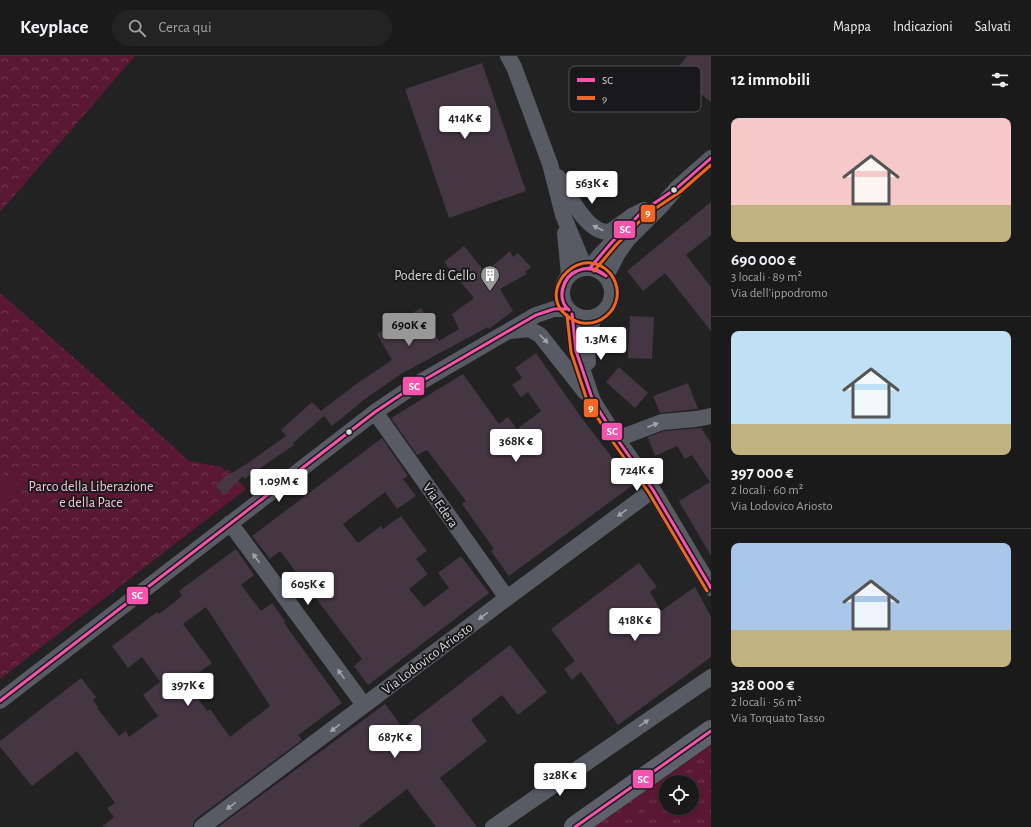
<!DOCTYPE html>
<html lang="it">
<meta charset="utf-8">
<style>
:root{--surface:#1a1a1a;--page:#232323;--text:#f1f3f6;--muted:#9fa1a2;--line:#383839;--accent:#989899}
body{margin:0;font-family:"Alegreya Sans",sans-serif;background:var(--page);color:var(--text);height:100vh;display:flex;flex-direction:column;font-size:15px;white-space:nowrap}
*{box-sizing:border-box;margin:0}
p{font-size:13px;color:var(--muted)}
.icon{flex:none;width:22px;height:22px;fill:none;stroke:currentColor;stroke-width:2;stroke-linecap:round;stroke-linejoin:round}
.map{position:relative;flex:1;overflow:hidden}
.details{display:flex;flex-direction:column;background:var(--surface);width:320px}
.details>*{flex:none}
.tools{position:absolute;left:659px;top:719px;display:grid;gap:8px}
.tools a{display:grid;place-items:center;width:40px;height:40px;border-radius:50%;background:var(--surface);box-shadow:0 2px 6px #0003,0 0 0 1px var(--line);font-size:20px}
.price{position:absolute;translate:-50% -34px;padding:0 9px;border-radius:4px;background:#fff;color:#222;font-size:13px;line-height:26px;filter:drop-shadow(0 1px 2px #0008)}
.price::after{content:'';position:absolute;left:50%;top:24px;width:12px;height:9px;margin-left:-6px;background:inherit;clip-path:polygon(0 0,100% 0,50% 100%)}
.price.current{background:var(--accent);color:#111}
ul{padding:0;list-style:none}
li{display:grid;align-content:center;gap:8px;height:212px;padding:0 20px}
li+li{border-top:1px solid var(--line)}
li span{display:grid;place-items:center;height:124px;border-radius:8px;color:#555}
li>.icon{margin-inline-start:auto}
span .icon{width:72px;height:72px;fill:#fffc;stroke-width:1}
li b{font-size:17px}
h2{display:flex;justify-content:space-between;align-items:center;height:48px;padding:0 20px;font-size:17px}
header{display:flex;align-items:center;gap:24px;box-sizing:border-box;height:56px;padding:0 20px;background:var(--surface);border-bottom:1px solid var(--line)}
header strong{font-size:19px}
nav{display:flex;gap:22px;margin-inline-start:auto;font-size:14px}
.search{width:280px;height:36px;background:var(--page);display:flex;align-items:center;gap:10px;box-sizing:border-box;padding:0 14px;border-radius:22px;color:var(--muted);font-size:15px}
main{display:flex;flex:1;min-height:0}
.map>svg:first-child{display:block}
</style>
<header>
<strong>Keyplace</strong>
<div class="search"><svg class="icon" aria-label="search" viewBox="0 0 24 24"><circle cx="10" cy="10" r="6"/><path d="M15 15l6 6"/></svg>Cerca qui</div>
<nav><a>Mappa</a><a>Indicazioni</a><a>Salvati</a></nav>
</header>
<main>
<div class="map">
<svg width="711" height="771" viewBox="0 0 711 771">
<defs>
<pattern id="grass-tufts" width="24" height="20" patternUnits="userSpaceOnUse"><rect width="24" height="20" fill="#5a1833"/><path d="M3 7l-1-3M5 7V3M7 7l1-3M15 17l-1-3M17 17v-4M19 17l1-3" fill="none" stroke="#713950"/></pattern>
<pattern id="park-crowns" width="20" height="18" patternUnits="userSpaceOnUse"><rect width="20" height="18" fill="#5a1833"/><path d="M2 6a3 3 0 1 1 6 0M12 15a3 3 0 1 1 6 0" fill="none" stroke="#713950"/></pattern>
</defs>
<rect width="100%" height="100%" fill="#222223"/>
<!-- grass -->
<path fill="url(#grass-tufts)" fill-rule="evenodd" d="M711,689V771H594ZM666,726H692V752H666Z"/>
<!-- park -->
<path fill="url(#park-crowns)" d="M0,0H135L0,156Z
M0,237L112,335L189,405L221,411L225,415L228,413L246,433L0,623Z"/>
<!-- pitch -->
<path fill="#5a1833" d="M0,415L18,427L4,447L0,444Z"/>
<!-- building -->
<path fill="#443643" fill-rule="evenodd" d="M687,0H711V46L674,17Z
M482,7L526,135L449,162L405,33Z
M711,146V179L686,199L711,231V275L665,217L643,235L627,215Z
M464,190L485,216L510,195L513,201L518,197L531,211L525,216L527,218L500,233L513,255L489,273L488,271L401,318L365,343L332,370L324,360L293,387L294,389L244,423L243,420L224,439L216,430L226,419L227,420L251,405L286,380L281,374L312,346L321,355L355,329L392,304L377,278L421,252L439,285L459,273L452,258L474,242L444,206Z
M630,260L654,261L652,303L628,302Z
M536,297L581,361L633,429L509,520L491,495L494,493L462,448L466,445L427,394L417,399L391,362L463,318L499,368L508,361L517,373L541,355L528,336L521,341L512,329L522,322L515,312Z
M619,311L648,337L635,352L606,326Z
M688,327L698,353L660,357L653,340Z
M701,372L711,387V500L679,445L710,426L692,399L685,403L677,390L655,400L648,381L664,375Z
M382,382L408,420L403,423L416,440L397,453L385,436L343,468L358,487L381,470L383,473L401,460L427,495L416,503L428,518L409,533L424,551L449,532L438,517L461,500L489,537L368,629L354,610L362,603L280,495L270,503L252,480Z
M236,493L254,519L241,529L261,555L272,547L285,565L284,567L342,647L298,679L302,684L196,763L193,767V771H102L114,761L107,752L115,747L77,695L32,730L0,691V685L81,622L96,641L93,644L98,651L97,652L119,680L126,675L129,681L158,660L143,639L160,626L142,601L128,612L112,590L157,556L159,558L182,540L179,535ZM206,551L270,650L230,681L210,653L207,655L186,626L212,607L183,568Z
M639,507L657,531L650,536L661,555L695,531L711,561V601L618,669L581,616L572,624L564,613L575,605L551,573Z
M510,589L547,636L518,659L502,639L471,664L487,685L440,722L477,771H436L407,733L358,771H218L385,648L403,672Z"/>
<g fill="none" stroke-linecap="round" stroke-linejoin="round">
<!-- minor -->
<path stroke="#585a64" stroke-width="16" d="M508,0L514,11L550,108L563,159L585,212
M558,121C567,136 589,182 611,175L632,160L644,154
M565,177L569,219
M562 237a25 25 0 1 1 50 0a25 25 0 1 1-50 0Z
M590,212L600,199L626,172
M606,220L618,197L628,183L661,150L677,132L711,102
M572,258L576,295L593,345L617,383L653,434L711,532
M510,275L529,273L540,279L585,336
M588,306L586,283L594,262
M375,356L507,542
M617,383L662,366L696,363L711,360
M230,467L364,649
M0,645L375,356L412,331L536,259L554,253H567
M202,771L507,542L653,434
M493,771L711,621"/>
<!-- highway -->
<path stroke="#5e616b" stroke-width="22" d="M575,771L711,675"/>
<defs>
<path id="bus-1" d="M590,212L612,186L644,154L677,132L711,102
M577,215C587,210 598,212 606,220
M577,215C588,210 596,214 606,220
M569,254C556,244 562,220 577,215
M569,254C556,243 563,221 577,215
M572,258L576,295L593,345L617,383L653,434L711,532
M0,645L375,356L412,331L536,259L554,253H567
M575,771L711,675"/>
<path id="bus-2" d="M594,215L616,189L647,158L680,136L711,109
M610,217C582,187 541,230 562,255C590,287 635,250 610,217
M567,259L571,296L588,347L613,386L649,437L707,535"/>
</defs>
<!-- bus-1 casing -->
<use href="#bus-1" stroke="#19181a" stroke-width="6"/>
<!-- bus-2 casing -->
<use href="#bus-2" stroke="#19181a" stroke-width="6"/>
<!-- bus-1 -->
<use href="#bus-1" stroke="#f653ac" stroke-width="3"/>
<!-- bus-2 -->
<use href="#bus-2" stroke="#f26522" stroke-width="3"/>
</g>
<!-- one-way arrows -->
<defs><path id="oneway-solid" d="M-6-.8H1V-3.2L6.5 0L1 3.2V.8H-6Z"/></defs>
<g fill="#a4a5aa">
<use href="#oneway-solid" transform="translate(598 172) rotate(-153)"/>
<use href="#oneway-solid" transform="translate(544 283) rotate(46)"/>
<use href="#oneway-solid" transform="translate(653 369) rotate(-21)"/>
<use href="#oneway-solid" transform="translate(622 457) rotate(144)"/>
<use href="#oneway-solid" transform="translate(256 502) rotate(-126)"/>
<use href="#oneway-solid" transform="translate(483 560) rotate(143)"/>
<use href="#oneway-solid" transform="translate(341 618) rotate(-126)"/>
<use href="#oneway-solid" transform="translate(644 667) rotate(-34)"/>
<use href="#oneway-solid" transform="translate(335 672) rotate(143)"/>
<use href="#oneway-solid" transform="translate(231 750) rotate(143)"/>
</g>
<!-- icons -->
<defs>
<symbol id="building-pin" viewBox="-11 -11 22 30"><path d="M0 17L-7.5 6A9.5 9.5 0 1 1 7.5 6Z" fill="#989899" stroke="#19181a"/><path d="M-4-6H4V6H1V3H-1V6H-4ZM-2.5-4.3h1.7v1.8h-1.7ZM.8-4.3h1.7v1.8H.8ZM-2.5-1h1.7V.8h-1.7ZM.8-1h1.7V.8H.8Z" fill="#fff"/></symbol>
</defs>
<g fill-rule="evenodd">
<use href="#building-pin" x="479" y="208" width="22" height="30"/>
</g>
<!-- markers -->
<g fill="#d7d7d8" stroke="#19181a" stroke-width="1.5">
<circle cx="674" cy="134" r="3.5"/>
<circle cx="349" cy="376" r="3.5"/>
</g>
<g text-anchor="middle" stroke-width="4" stroke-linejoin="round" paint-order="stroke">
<!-- poi labels -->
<g font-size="14" fill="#d7d7d8" stroke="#19181a" text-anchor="end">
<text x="476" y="224">Podere di Gello</text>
</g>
<!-- park labels -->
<g font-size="14" fill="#f9c3d2" stroke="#19181a">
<text x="91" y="435">Parco della Liberazione<tspan x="91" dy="16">e della Pace</tspan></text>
</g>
<!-- street labels -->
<g font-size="14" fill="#d7d7d8" stroke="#19181a">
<text transform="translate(441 449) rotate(55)" y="5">Via Edera</text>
<text transform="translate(427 602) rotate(-37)" y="5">Via Lodovico Ariosto</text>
</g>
</g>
<!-- legend -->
<rect x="569" y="10" width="132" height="46" rx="6" fill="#19181a" stroke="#525153" stroke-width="1"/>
<rect x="577" y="22" width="18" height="4" fill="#f653ac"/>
<rect x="577" y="40" width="18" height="4" fill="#f26522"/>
<g font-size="11" fill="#d7d7d8">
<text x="602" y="28">SC</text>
<text x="602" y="46">9</text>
</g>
<g stroke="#19181a" stroke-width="1.5">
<rect x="640" y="148" width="16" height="19" rx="4" fill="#f26522"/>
<rect x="613" y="164" width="23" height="19" rx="4" fill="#f653ac"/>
<rect x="402" y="320" width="23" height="20" rx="4" fill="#f653ac"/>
<rect x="583" y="342" width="16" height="20" rx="4" fill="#f26522"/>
<rect x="601" y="366" width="22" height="19" rx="4" fill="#f653ac"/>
<rect x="126" y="530" width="23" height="19" rx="4" fill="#f653ac"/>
<rect x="632" y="713" width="22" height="20" rx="4" fill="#f653ac"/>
</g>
<g font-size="11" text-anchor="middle" font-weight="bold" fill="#fff">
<text x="648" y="161">9</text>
<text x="625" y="177">SC</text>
<text x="414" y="334">SC</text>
<text x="591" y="356">9</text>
<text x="612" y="379">SC</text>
<text x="137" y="543">SC</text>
<text x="643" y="727">SC</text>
</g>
</svg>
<div class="tools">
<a><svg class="icon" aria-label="locate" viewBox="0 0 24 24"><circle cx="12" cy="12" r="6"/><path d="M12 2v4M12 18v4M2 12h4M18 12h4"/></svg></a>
</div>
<b class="price" style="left:465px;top:84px">414K €</b>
<b class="price" style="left:592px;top:149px">563K €</b>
<b class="price current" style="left:409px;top:291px">690K €</b>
<b class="price" style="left:601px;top:305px">1.3M €</b>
<b class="price" style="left:516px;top:407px">368K €</b>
<b class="price" style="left:637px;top:436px">724K €</b>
<b class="price" style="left:279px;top:447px">1.09M €</b>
<b class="price" style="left:308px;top:550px">605K €</b>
<b class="price" style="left:635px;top:586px">418K €</b>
<b class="price" style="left:188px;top:651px">397K €</b>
<b class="price" style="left:395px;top:703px">687K €</b>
<b class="price" style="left:560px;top:741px">328K €</b>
</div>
<section class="details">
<h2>12 immobili<svg class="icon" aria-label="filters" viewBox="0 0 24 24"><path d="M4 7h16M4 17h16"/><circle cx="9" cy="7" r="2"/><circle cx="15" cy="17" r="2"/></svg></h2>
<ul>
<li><span style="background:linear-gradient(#f6c9c9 70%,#c2b280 0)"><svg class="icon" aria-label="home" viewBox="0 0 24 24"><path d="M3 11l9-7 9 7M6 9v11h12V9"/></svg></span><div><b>690 000 €</b><p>3 locali · 89 m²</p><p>Via dell'ippodromo</p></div></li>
<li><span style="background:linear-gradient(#bfe0f5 75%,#c2b280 0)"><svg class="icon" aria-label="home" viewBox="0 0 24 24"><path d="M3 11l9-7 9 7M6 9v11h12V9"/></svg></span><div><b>397 000 €</b><p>2 locali · 60 m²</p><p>Via Lodovico Ariosto</p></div></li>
<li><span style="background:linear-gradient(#a9c7e8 70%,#c2b280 0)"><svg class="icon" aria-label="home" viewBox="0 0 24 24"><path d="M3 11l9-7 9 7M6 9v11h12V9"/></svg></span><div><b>328 000 €</b><p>2 locali · 56 m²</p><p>Via Torquato Tasso</p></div></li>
</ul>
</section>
</main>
